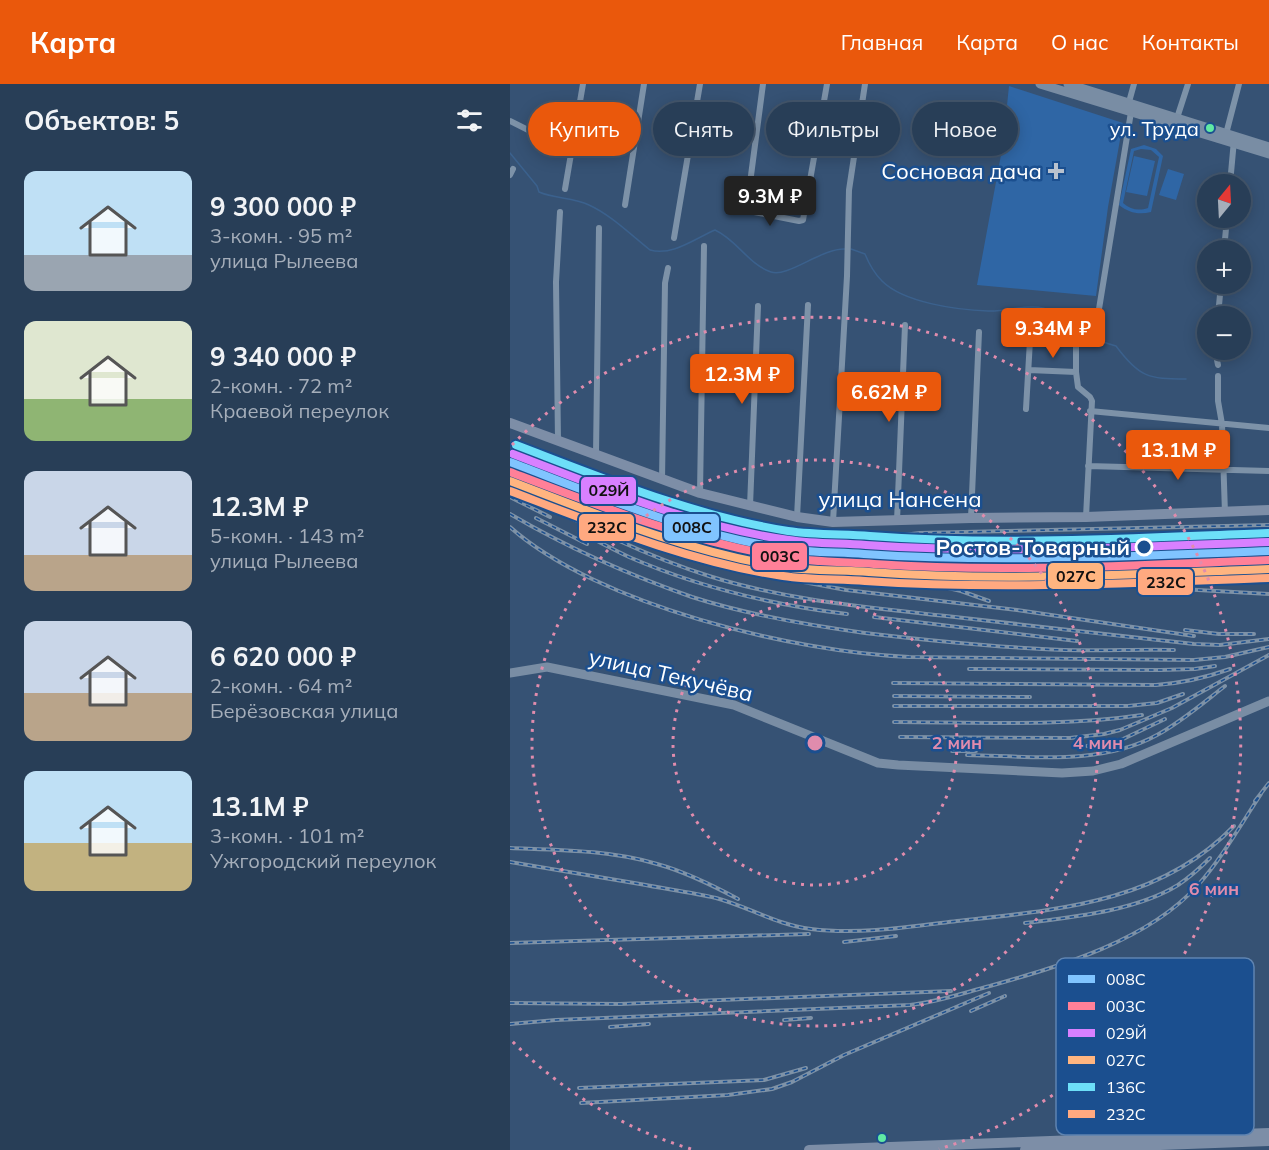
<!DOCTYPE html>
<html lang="ru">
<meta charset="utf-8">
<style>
:root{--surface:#283e57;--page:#344961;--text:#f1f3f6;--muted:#a5aeba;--line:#44576d;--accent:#ea580c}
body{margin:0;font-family:Mulish,sans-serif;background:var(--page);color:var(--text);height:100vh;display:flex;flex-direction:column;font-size:22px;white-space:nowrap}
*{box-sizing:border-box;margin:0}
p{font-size:20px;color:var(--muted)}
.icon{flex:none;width:33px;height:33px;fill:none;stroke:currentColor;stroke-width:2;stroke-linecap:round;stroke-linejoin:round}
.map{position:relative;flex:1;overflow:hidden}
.drawer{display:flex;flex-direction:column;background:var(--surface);width:510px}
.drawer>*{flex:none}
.guide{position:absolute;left:18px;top:18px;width:570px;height:54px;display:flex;gap:12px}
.needle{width:39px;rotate:18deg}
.buttons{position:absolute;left:687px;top:90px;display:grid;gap:12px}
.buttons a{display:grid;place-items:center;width:54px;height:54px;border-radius:50%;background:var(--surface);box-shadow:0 3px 15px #0003,0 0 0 2px var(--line);font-size:30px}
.price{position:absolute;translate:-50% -51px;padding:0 14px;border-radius:6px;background:var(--accent);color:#fff;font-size:20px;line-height:39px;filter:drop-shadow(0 2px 3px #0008)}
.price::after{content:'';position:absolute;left:50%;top:36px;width:18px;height:14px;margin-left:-9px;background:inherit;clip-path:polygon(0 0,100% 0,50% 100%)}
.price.on{background:#222;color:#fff}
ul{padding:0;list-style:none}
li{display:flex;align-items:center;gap:18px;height:150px;padding:0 24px}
li span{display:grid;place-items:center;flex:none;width:168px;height:120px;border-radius:12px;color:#555}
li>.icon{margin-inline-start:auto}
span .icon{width:72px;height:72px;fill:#fffc;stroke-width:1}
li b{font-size:26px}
h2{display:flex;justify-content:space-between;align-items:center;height:72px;padding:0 24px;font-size:26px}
.tag{padding:0 21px;border-radius:27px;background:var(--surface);box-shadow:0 3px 15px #0003,0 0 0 2px var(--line);font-size:21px;line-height:54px}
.tag.on{background:var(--accent);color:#fff}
header{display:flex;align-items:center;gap:36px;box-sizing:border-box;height:84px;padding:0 30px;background:var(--accent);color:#fff}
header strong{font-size:28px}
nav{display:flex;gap:33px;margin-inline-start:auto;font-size:21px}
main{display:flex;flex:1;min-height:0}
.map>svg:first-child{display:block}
</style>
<header>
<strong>Карта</strong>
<nav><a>Главная</a><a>Карта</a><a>О нас</a><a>Контакты</a></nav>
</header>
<main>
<section class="drawer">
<h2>Объектов: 5<svg class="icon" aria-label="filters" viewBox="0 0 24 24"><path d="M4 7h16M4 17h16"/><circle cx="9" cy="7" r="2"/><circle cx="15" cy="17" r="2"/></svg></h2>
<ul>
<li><span style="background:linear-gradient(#bfe0f5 70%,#9aa5b1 0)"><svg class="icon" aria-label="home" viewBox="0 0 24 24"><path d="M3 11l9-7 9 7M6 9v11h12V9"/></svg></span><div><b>9 300 000 ₽</b><p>3-комн. · 95 m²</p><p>улица Рылеева</p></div></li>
<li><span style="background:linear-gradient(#dfe7d0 65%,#8fb573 0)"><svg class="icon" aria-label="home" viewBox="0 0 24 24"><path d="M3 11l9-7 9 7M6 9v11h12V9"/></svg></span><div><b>9 340 000 ₽</b><p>2-комн. · 72 m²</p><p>Краевой переулок</p></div></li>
<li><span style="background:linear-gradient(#c9d6e8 70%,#b9a48a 0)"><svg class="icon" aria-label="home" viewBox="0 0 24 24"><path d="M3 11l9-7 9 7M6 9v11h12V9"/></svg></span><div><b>12.3M ₽</b><p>5-комн. · 143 m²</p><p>улица Рылеева</p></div></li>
<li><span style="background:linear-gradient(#c9d6e8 60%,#b9a48a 0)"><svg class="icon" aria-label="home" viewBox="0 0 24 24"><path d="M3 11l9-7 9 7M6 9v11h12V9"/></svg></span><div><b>6 620 000 ₽</b><p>2-комн. · 64 m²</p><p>Берёзовская улица</p></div></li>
<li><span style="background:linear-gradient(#bfe0f5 60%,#c2b280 0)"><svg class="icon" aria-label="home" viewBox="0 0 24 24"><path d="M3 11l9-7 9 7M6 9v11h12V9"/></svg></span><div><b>13.1M ₽</b><p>3-комн. · 101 m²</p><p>Ужгородский переулок</p></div></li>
</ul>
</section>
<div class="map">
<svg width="759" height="1066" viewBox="0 0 759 1066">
<rect width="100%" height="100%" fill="#365274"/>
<!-- green -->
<path fill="#2f66a5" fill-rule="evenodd" d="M499,2L613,39L598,123L586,212L467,201L493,60Z
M634,61L646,65L653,72L641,128C629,131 619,129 609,121L621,65ZM631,65L641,66L649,73L638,124C629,127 621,126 613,119L624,67Z
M624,72L645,77L637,112L616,108Z
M658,85L674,90L666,116L649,111Z"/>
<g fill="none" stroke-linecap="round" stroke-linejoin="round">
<!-- stream -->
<path stroke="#3b618d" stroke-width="1.5" d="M0,69L27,102L29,108C45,115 63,113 79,121C101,131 121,151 140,166C163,172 184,155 205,146C227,156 238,180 261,188C278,194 313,163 336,165
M341,165L355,170C359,180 364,189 372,197C394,219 448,226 478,227C496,228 515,220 533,224C551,228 562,240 576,250C586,256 595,259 606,262C629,293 638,295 676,295"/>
<!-- minor -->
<path stroke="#7d92a8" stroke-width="6" d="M253,0L237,122L239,127L289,137L293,136L317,0
M619,18L624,0
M667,34L678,0
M0,37L34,54
M184,38L245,52
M716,50L729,0
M0,91L3,85
M720,100L724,56
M55,105L73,0
M115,121L134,0
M164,154L190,0
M714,166L717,134
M589,225L621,28
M708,232L711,200
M566,248V288L568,303L580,313L582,317L576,433
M705,266L708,281
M519,286L566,288
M708,292V317L712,340L715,429
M516,325L521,239
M580,327L759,344
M48,357L46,198L50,128
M86,371L89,144
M578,382L759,387
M152,396L155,199L158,184
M190,409L194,162
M240,422L248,222
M287,433L298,221
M461,434L469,248
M387,437L395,241
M323,438L337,192L339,106L355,0"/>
<!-- secondary -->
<path stroke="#798da4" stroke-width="9" d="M530,0L759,70
M558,0L759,63
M0,589L37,583L224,621L368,679L388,681L552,689L583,687L611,680L759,617"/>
<!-- primary -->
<path stroke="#7d8ea7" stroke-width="10" d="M0,339L190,409L287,433L323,438L461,434L576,433L759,426
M299,1066L759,1049
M515,1066L759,1057"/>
<defs>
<path id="rail" d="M0,389L148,457L262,492L336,506L507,526L684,552
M30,394C112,424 192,456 278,470C360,484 444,481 527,479C604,476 682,474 759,472
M0,403C65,436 129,470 199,492C275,516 356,523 436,532C518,542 601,551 684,560L710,561L759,555
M128,404L158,421
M87,406L208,441L278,454L351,456L410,449L759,441
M0,413L40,433
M0,430C58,464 119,491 182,513C238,531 297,541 355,549C414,556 473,562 532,565C575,568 620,565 664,566
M26,434L77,460
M0,443C88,521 283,568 399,573L684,576L715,573L759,563
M69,448C86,456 102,465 119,473C188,503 263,521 337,530
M366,461L545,460L759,454
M245,472L307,485L337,488
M402,491L444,488
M326,493L417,499L451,507L479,517
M670,505L759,510
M364,533L567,557
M675,546L709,550H744
M459,585L650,586L685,585L705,582
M383,599L646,601C673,599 695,594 720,585
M384,612L520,613
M384,622H618L647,619L673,610
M384,638C467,638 551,643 632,631
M390,653L560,654L594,650L610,646L662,624L759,571
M577,662L611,656L655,635
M442,667H466
M457,671C519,672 591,682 647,651C671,638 693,619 715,602
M745,717L759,699
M0,764C49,766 100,766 147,780C176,788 202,801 228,815
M0,778C43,785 87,793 130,800C155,805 181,808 206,814C239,823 267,841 301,845C349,851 399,843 447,837C547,826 650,819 724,742
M515,839C563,833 626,827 668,801C680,793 690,784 700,774
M334,858L386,852
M0,859L299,850
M0,919L110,920L441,907
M461,927L495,912
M274,936L301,934
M0,940L46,936L400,921C428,918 453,909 480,902C550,882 638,857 688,801C712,774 731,740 751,710
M100,943L139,940
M69,1004L254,996L296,984
M71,1019L218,1011L262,1005L282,998L334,971L479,909"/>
</defs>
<!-- rail casing -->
<use href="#rail" stroke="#7e92a7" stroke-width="4"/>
<!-- rail -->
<use href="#rail" stroke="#1b4f8f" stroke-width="1.5" stroke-dasharray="4.5" stroke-linecap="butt"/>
<defs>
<path id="rail-1" d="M0,378C90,412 181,451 277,465C303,469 329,468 354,470C489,479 624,472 759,467"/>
<path id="rail-2" d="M0,388C89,422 178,457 273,473C303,478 334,478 364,480C495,489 627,481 759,476"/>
<path id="rail-3" d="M3,370C92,404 184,443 279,456C305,460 330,459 356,461C490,470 624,463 759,458"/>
<path id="rail-4" d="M0,397C89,431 178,468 273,483C301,487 331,486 359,488C493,498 626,490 759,485"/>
<path id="rail-5" d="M6,361C95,395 184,432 278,447C305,451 333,450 360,452C493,462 625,454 758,449"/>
<path id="rail-6" d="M0,407C89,441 179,478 273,492C300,496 328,495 355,497C490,506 624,499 759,494"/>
</defs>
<!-- rail-1 casing -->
<use href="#rail-1" stroke="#1b4f8f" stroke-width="12"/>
<!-- rail-2 casing -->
<use href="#rail-2" stroke="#1b4f8f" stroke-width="12"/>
<!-- rail-3 casing -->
<use href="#rail-3" stroke="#1b4f8f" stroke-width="12"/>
<!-- rail-4 casing -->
<use href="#rail-4" stroke="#1b4f8f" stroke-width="12"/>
<!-- rail-5 casing -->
<use href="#rail-5" stroke="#1b4f8f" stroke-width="12"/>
<!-- rail-6 casing -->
<use href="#rail-6" stroke="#1b4f8f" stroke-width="12"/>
<!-- rail-1 -->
<use href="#rail-1" stroke="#80c4ff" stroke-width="8"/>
<!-- rail-2 -->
<use href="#rail-2" stroke="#ff8098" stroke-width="8"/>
<!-- rail-3 -->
<use href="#rail-3" stroke="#d880ff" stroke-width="8"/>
<!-- rail-4 -->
<use href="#rail-4" stroke="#ffb580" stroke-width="8"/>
<!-- rail-5 -->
<use href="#rail-5" stroke="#6ddff8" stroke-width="8"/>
<!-- rail-6 -->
<use href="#rail-6" stroke="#ffa980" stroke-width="8"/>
</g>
<!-- distance rings -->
<g fill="none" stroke="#e08cad" stroke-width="3" stroke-dasharray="3 6">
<circle cx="305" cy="659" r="142"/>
<circle cx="305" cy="659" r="283"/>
<path d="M181 1065A425 425 0 0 1 2 957M2 361A425 425 0 1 1 429 1065"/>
</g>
<!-- markers -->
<g fill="#60e9a3" stroke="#1b4f8f" stroke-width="2">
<circle cx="700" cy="44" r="5"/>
<circle cx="372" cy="1054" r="5"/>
</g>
<path fill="#b9c2ce" stroke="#1b4f8f" stroke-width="2" d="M543 78h6v6h6v6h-6v6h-6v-6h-6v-6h6z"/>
<circle fill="#1b4f8f" stroke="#fff" stroke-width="3" cx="634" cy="463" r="8"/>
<g text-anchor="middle" stroke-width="5" stroke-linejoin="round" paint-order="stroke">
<!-- bus labels -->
<g font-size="20" fill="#fff" stroke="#1b4f8f" text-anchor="end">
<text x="689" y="52">ул. Труда</text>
</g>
<!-- poi labels -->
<g font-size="22" fill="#fff" stroke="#1b4f8f" text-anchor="end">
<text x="532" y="95">Сосновая дача</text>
</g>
<!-- street labels -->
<g font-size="22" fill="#fff" stroke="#1b4f8f">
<text x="390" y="423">улица Нансена</text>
<text transform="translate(161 591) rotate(13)" y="8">улица Текучёва</text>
</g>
<!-- stop labels -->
<g font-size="22" font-weight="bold" fill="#fff" stroke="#1b4f8f" text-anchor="end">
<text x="620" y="471">Ростов-Товарный</text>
</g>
</g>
<!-- legend -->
<rect x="546" y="874" width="198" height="177" rx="9" fill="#1b4f8f" stroke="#5f84b1" stroke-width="1.5"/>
<rect x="558" y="891" width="27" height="8" fill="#80c4ff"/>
<rect x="558" y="918" width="27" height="8" fill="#ff8098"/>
<rect x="558" y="945" width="27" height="8" fill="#d880ff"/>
<rect x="558" y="972" width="27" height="8" fill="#ffb580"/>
<rect x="558" y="999" width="27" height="8" fill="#6ddff8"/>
<rect x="558" y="1026" width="27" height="8" fill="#ffa980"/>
<g font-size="16" fill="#fff">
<text x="596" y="901">008С</text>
<text x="596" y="928">003С</text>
<text x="596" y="955">029Й</text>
<text x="596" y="982">027С</text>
<text x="596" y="1009">136С</text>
<text x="596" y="1036">232C</text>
</g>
<circle cx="305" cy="659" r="9" fill="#e08cad" stroke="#1b4f8f" stroke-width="3"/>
<g font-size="18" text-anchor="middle" font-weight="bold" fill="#e08cad" stroke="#1b4f8f" stroke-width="5" stroke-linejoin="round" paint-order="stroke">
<text x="447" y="665">2 мин</text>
<text x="588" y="665">4 мин</text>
<text x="704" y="811">6 мин</text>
</g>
<g stroke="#1b4f8f" stroke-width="2">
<rect x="70" y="392" width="57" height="29" rx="6" fill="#d880ff"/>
<rect x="153" y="429" width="57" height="29" rx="6" fill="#80c4ff"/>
<rect x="68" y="429" width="57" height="29" rx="6" fill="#ffa980"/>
<rect x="241" y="458" width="57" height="29" rx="6" fill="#ff8098"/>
<rect x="537" y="478" width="57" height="28" rx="6" fill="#ffb580"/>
<rect x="627" y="484" width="57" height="28" rx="6" fill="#ffa980"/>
</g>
<g font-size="16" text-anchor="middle" font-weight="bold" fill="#111">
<text x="99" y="412">029Й</text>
<text x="182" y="449">008С</text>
<text x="97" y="449">232C</text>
<text x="270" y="478">003С</text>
<text x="566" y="498">027С</text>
<text x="656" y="504">232C</text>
</g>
</svg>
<div class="buttons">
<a><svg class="needle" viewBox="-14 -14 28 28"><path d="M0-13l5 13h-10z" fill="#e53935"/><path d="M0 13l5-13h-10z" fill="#a5aeba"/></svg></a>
<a>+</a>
<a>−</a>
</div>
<b class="price on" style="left:260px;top:143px">9.3M ₽</b>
<b class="price" style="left:543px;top:275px">9.34M ₽</b>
<b class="price" style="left:232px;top:321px">12.3M ₽</b>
<b class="price" style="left:379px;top:339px">6.62M ₽</b>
<b class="price" style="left:668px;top:397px">13.1M ₽</b>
<div class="guide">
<a class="tag on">Купить</a>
<a class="tag">Снять</a>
<a class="tag">Фильтры</a>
<a class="tag">Новое</a>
</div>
</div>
</main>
